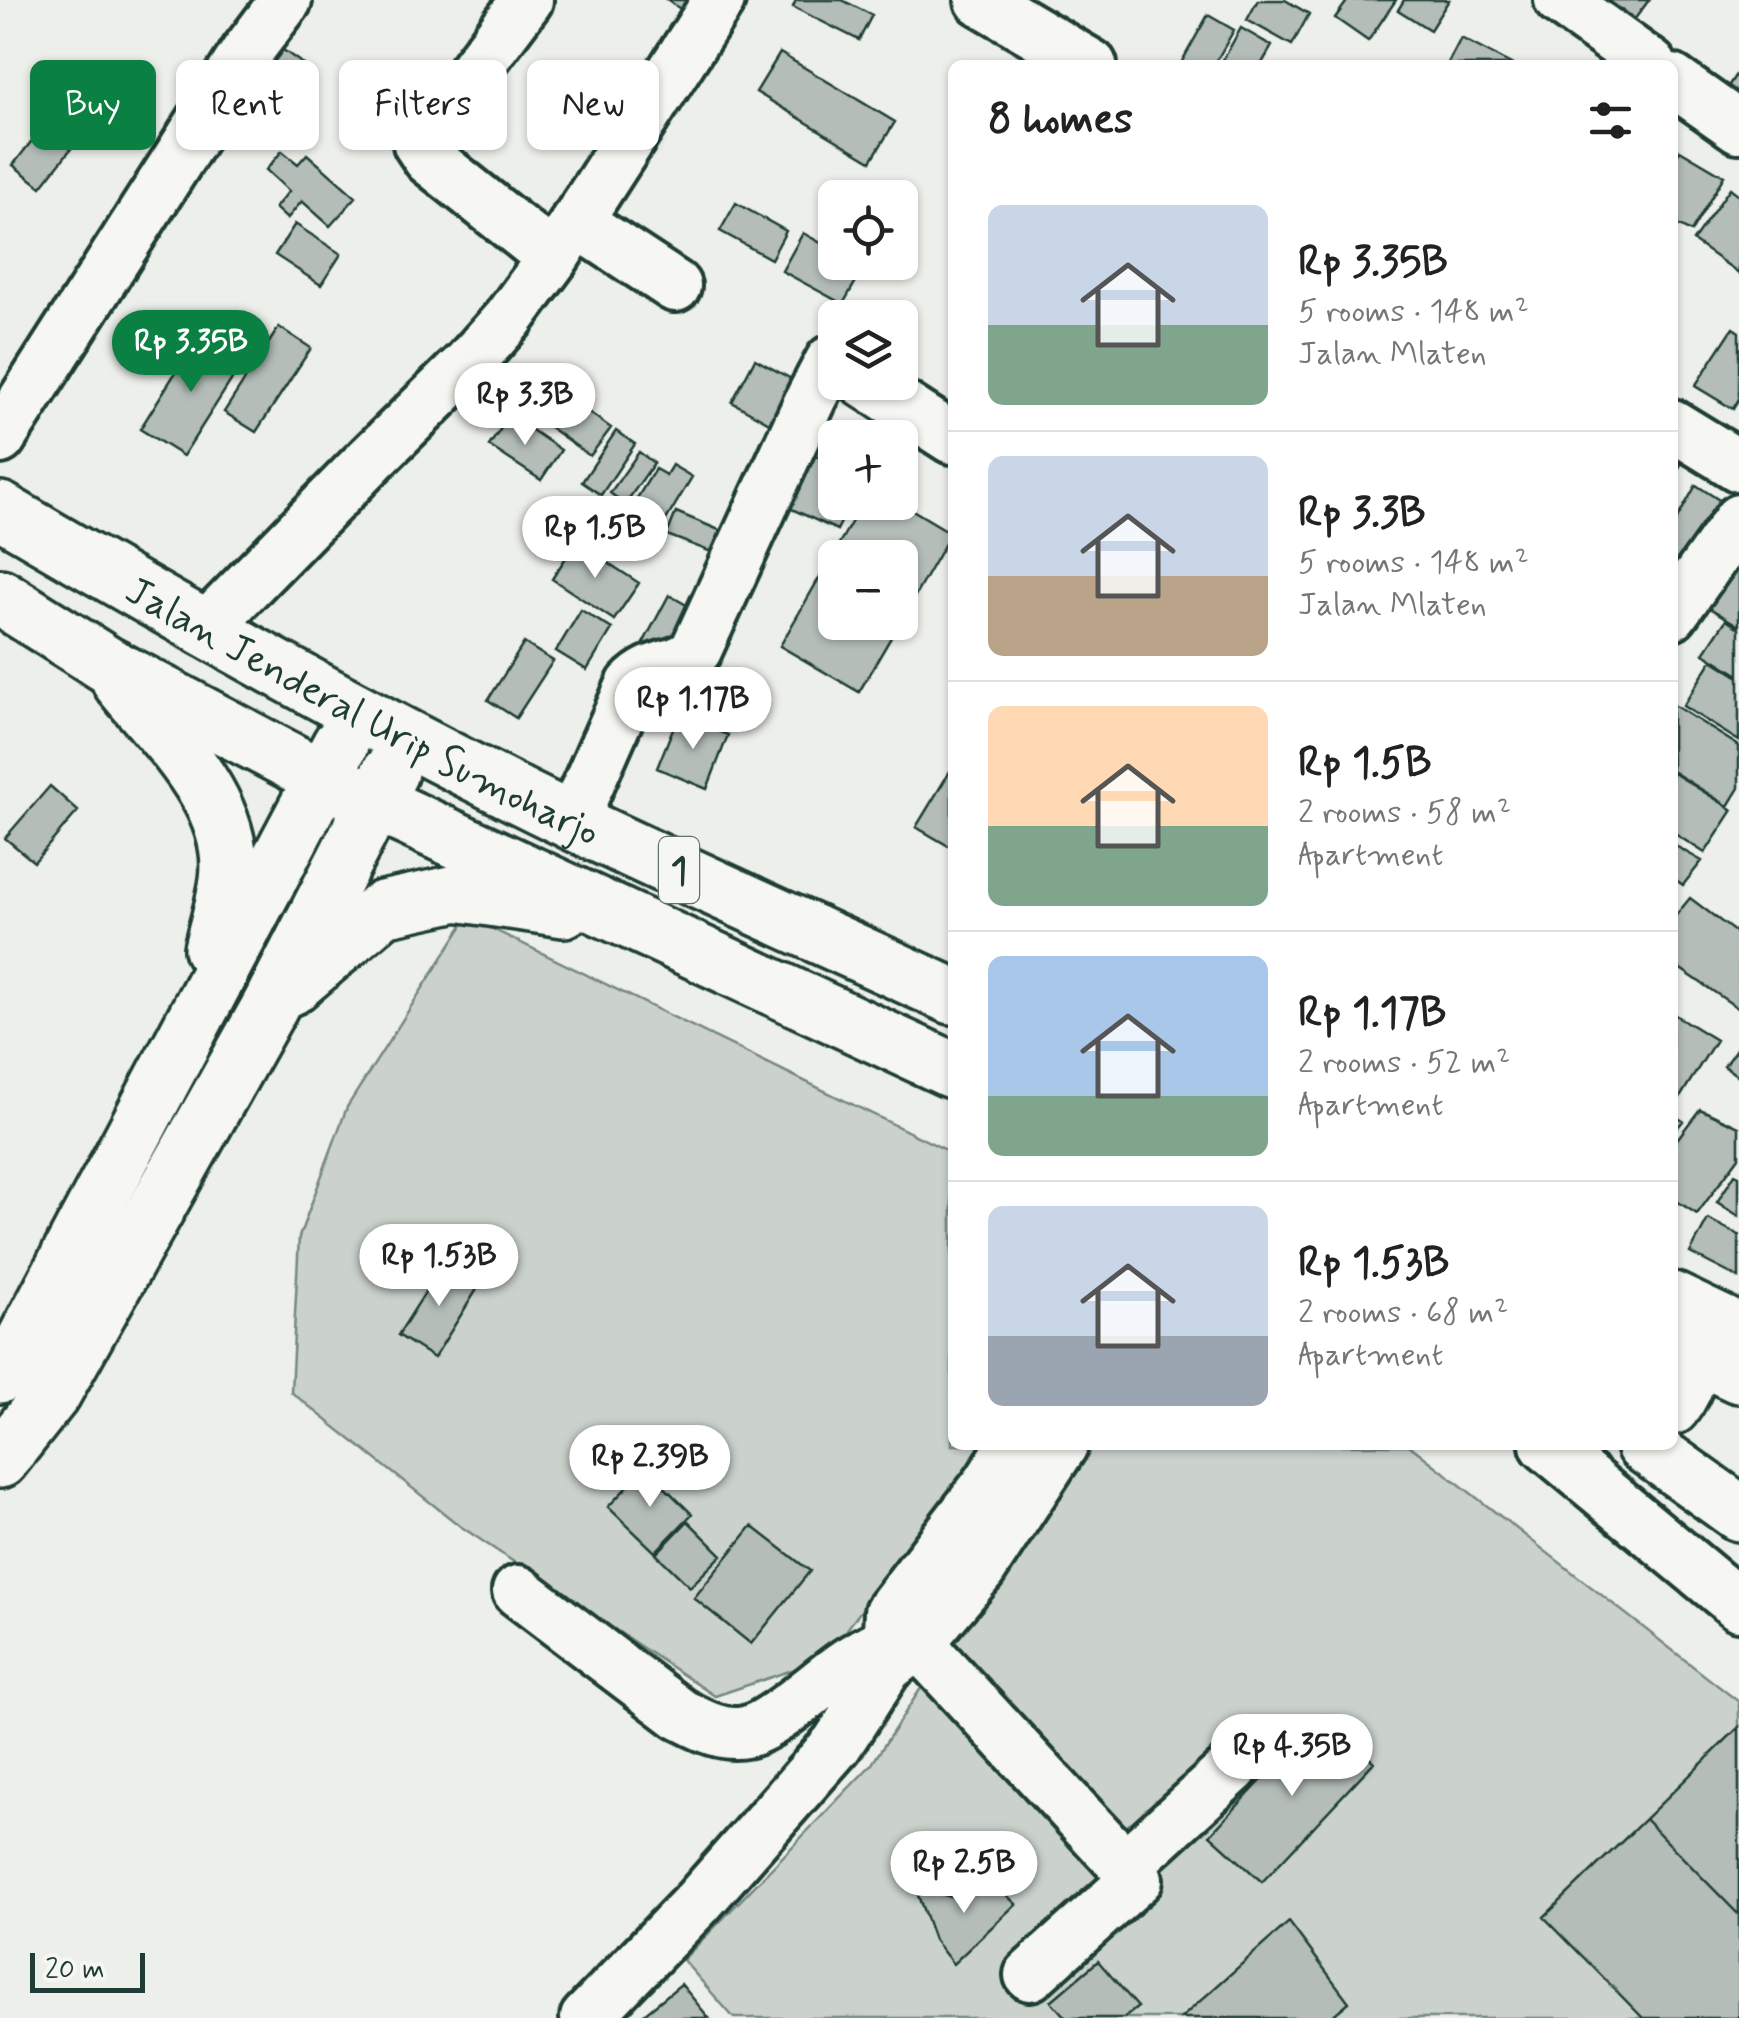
<!DOCTYPE html>
<meta charset="utf-8">
<style>
:root{--surface:#fff;--page:#f6f6f6;--text:#222;--muted:#767676;--line:#e0e0e0;--accent:#0b8043}
body{margin:0;font-family:Mynerve,sans-serif;background:var(--page);color:var(--text);height:100vh;display:flex;flex-direction:column;font-size:38px;white-space:nowrap}
*{box-sizing:border-box;margin:0}
p{font-size:32px;color:var(--muted)}
.icon{flex:none;width:55px;height:55px;fill:none;stroke:currentColor;stroke-width:2;stroke-linecap:round;stroke-linejoin:round}
.map{position:relative;flex:1;overflow:hidden}
.sheet{position:absolute;left:948px;top:60px;width:730px;height:1390px;display:flex;flex-direction:column;background:var(--surface);border-radius:15px;box-shadow:0 2px 8px #0004}
.sheet>*{flex:none}
.hud{position:absolute;left:30px;top:60px;width:768px;height:90px;display:flex;gap:20px}
.fabs{position:absolute;left:818px;top:180px;display:grid;gap:20px}
.fabs a{display:grid;place-items:center;width:100px;height:100px;border-radius:15px;background:var(--surface);box-shadow:0 2px 8px #0004;font-size:50px}
.scale{position:absolute;left:30px;bottom:25px;width:115px;box-sizing:border-box;padding-left:10px;border:5px solid #1f3d34;border-top:0;font-size:28px;line-height:35px;white-space:nowrap;color:#1f3d34;-webkit-text-stroke:8px #f6f6f2;paint-order:stroke}
.price{position:absolute;translate:-50% -85px;padding:0 22px;border-radius:35px;background:#fff;color:#222;font-size:32px;line-height:65px;filter:drop-shadow(0 2px 5px #0008)}
.price::after{content:'';position:absolute;left:50%;top:60px;width:30px;height:22px;margin-left:-15px;background:inherit;clip-path:polygon(0 0,100% 0,50% 100%)}
.price.selected{background:var(--accent);color:#fff}
ul{padding:0;list-style:none}
li{display:flex;align-items:center;gap:30px;height:250px;padding:0 40px}
li+li{border-top:2px solid var(--line)}
li span{display:grid;place-items:center;flex:none;width:280px;height:200px;border-radius:15px;color:#555}
li>.icon{margin-inline-start:auto}
span .icon{width:120px;height:120px;fill:#fffc;stroke-width:1}
li b{font-size:42px}
h2{display:flex;justify-content:space-between;align-items:center;height:120px;padding:0 40px;font-size:42px}
.tag{padding:0 35px;border-radius:15px;background:var(--surface);box-shadow:0 2px 8px #0004;font-size:35px;line-height:90px}
.tag.selected{background:var(--accent);color:#fff}
.map>svg:first-child{display:block}
</style>
<div class="map">
<svg width="1739" height="2018" viewBox="0 0 1739 2018">
<rect width="100%" height="100%" fill="#edefea"/>
<filter id="ink" filterUnits="userSpaceOnUse"><feTurbulence type="fractalNoise" baseFrequency=".01" numOctaves="2"/><feDisplacementMap in="SourceGraphic" scale="20" xChannelSelector="R" yChannelSelector="G"/><feConvolveMatrix kernelMatrix="1 2 1 2 8 2 1 2 1" color-interpolation-filters="sRGB"/></filter>
<g filter="url(#ink)">
<!-- green -->
<path fill="#cbd2cc" stroke="#758880" stroke-width="2.5" d="M468,917L952,1153V1445H984L825,1659L715,1696L460,1526L291,1392L299,1237L347,1107Z
M1078,1445H1409L1739,1702V2018H734L683,1960L872,1764Z"/>
<!-- building -->
<path fill="#b4bdb8" stroke="#1f3d34" stroke-width="2.5" d="M668,0H691L683,11Z
M796,0H842L872,15L859,40L793,7Z
M1258,0H1285L1309,14L1292,45L1247,20Z
M1348,0H1396L1368,41L1335,18Z
M1404,0H1449L1430,30L1398,10Z
M1606,0H1649L1631,24Z
M1208,15L1234,30L1214,65H1180Z
M1241,28L1272,46L1261,65H1220Z
M1461,38L1513,65H1447Z
M276,45L303,64L258,131L230,113Z
M780,53L895,122L871,161L756,92Z
M1739,70V113L1719,100Z
M52,115L81,136L41,187L13,165Z
M1680,150L1724,176L1691,232L1672,222V163Z
M282,151L298,164L307,154L356,197L330,226L302,201L287,219L275,208L289,191L266,170Z
M1730,188L1739,195V273L1693,241Z
M736,203L786,231L771,259L720,231Z
M295,224L341,254L321,285L275,255Z
M803,233L835,251V262H857L864,267L843,304L782,271Z
M279,327L311,348L256,432L224,412Z
M1733,328L1739,332V399L1733,409L1695,386Z
M199,335L243,362L183,456L140,429Z
M755,359L804,386L780,429L732,402Z
M562,393L611,428L590,456L541,421Z
M510,415L561,450L541,480L489,446Z
M616,431L635,444L601,495L582,482Z
M1672,441L1690,446L1672,482Z
M795,446L835,465V502H851L837,530L770,499Z
M639,452L654,463L625,504L610,493Z
M672,465L692,477L654,540L623,521L655,469L666,475Z
M1696,485L1730,507L1672,573V528Z
M863,502H899L951,533L900,622V558H835V622H900L859,692L780,646Z
M676,512L736,537L727,558L667,535Z
M576,542L639,583L614,620L552,579Z
M1729,557L1739,563V626L1700,602Z
M669,595L690,607L659,663L638,653Z
M581,610L612,629L587,670L556,651Z
M1726,620L1739,628V675L1704,653Z
M524,643L553,661L516,718L488,700Z
M1712,660L1739,677V741L1683,706Z
M1672,704L1739,746V788L1728,806L1672,771Z
M678,716L728,735L707,789L657,768Z
M952,768V848L916,827Z
M1672,772L1733,810L1705,853L1672,832Z
M50,786L78,811L34,862L5,838Z
M1672,844L1702,861L1683,885L1672,877Z
M1690,898L1739,935V1009L1672,963V920Z
M1672,1013L1716,1040L1679,1099L1672,1095Z
M1736,1049L1739,1052V1077L1724,1066Z
M1700,1109L1739,1127V1157L1697,1214L1672,1198V1146Z
M1672,1114L1683,1121L1672,1134Z
M1735,1174L1739,1176V1216L1717,1202Z
M1708,1219L1739,1235V1278L1690,1253Z
M445,1261L481,1283L434,1358L398,1335Z
M645,1468L692,1514L655,1552L608,1507Z
M688,1521L722,1555L690,1587L656,1554Z
M752,1526L810,1571L751,1644L694,1598Z
M1323,1715L1374,1762L1262,1882L1210,1835Z
M1739,1727V1915L1645,1819Z
M1645,1819L1739,1915V2018H1643L1544,1917Z
M985,1875L1016,1904L953,1964L934,1940L915,1887L966,1901Z
M1289,1922L1349,2002L1330,2018H1181Z
M1098,1961L1138,2007L1124,2018H1066L1051,2001Z
M681,1984L709,2018H639Z"/>
<g fill="none" stroke-linecap="round" stroke-linejoin="round">
<defs>
<path id="minor" d="M527,0L419,144L429,159L553,258
M981,0L1091,65
M1560,0L1651,65
M1672,80L1739,127
M576,221L675,286
M865,382L952,438
M1672,425L1739,466
M0,438L246,53L286,0
M1672,614L1739,520
M204,630L371,459L468,364L508,319L553,258L719,0
M572,821L632,685C654,661 680,670 696,650L812,397L831,361L835,363
M1546,1445L1739,1605
M518,1591L680,1714C700,1724 722,1737 745,1732C773,1727 822,1680 848,1663C860,1655 875,1648 889,1641
M918,1643L1137,1879L1030,1975
M887,1667L890,1612L989,1483L1013,1445
M1125,1866L1233,1768
M586,2018L698,1902L837,1744L887,1667L918,1643L980,1570L1062,1445"/>
<g id="highway">
<path id="s1" d="M0,510C187,620 377,727 573,822C699,882 826,938 952,996"/>
<path d="M0,597L106,664L324,779L952,1070"/>
<path d="M120,681C164,737 238,803 228,880C225,903 217,926 212,949"/>
<path d="M291,987L383,909L457,893L564,909"/>
<path d="M1672,1300L1739,1332"/>
<path d="M1672,1344L1739,1375"/>
<path d="M0,1375L18,1353L340,745"/>
<path d="M1672,1407C1685,1390 1695,1369 1684,1349"/>
<path d="M1644,1445L1739,1513"/>
<path d="M0,1460L53,1393L270,1006L390,772"/>
</g>
</defs>
<!-- minor casing -->
<use href="#minor" stroke="#1f3d34" stroke-width="58"/>
<!-- highway casing -->
<use href="#highway" stroke="#1f3d34" stroke-width="62"/>
<!-- minor -->
<use href="#minor" stroke="#f6f6f2" stroke-width="50"/>
<!-- highway -->
<use href="#highway" stroke="#f6f6f2" stroke-width="55"/>
</g>
</g>
<g text-anchor="middle" stroke-width="10" stroke-linejoin="round" paint-order="stroke">
<!-- shield labels -->
<rect fill="#f6f6f2" stroke="#60746d" stroke-width="2.5" x="659" y="837" width="40" height="66" rx="8"/>
<g font-size="38" font-weight="bold" fill="#1f3d34">
<text x="679" y="883">1</text>
</g>
<!-- street labels -->
<g font-size="40" fill="#1f3d34" stroke="#f6f6f2">
<text dy="14" stroke="none"><textPath href="#s1" startOffset="415">Jalan Jenderal Urip Sumoharjo</textPath></text>
</g>
</g>
</svg>
<div class="fabs">
<a><svg class="icon" aria-label="locate" viewBox="0 0 24 24"><circle cx="12" cy="12" r="6"/><path d="M12 2v4M12 18v4M2 12h4M18 12h4"/></svg></a>
<a><svg class="icon" aria-label="layers" viewBox="0 0 24 24"><path d="M12 4l9 5-9 5-9-5zM3 14l9 5 9-5"/></svg></a>
<a>+</a>
<a>−</a>
</div>
<div class="scale">20 m</div>
<b class="price selected" style="left:191px;top:395px">Rp 3.35B</b>
<b class="price" style="left:525px;top:448px">Rp 3.3B</b>
<b class="price" style="left:595px;top:581px">Rp 1.5B</b>
<b class="price" style="left:693px;top:752px">Rp 1.17B</b>
<b class="price" style="left:439px;top:1309px">Rp 1.53B</b>
<b class="price" style="left:650px;top:1510px">Rp 2.39B</b>
<b class="price" style="left:1292px;top:1799px">Rp 4.35B</b>
<b class="price" style="left:964px;top:1916px">Rp 2.5B</b>
<div class="hud">
<a class="tag selected">Buy</a>
<a class="tag">Rent</a>
<a class="tag">Filters</a>
<a class="tag">New</a>
</div>
<section class="sheet">
<h2>8 homes<svg class="icon" aria-label="filters" viewBox="0 0 24 24"><path d="M4 7h16M4 17h16"/><circle cx="9" cy="7" r="2"/><circle cx="15" cy="17" r="2"/></svg></h2>
<ul>
<li><span style="background:linear-gradient(#c9d6e8 60%,#7fa58c 0)"><svg class="icon" aria-label="home" viewBox="0 0 24 24"><path d="M3 11l9-7 9 7M6 9v11h12V9"/></svg></span><div><b>Rp 3.35B</b><p>5 rooms · 148 m²</p><p>Jalan Mlaten</p></div></li>
<li><span style="background:linear-gradient(#c9d6e8 60%,#b9a48a 0)"><svg class="icon" aria-label="home" viewBox="0 0 24 24"><path d="M3 11l9-7 9 7M6 9v11h12V9"/></svg></span><div><b>Rp 3.3B</b><p>5 rooms · 148 m²</p><p>Jalan Mlaten</p></div></li>
<li><span style="background:linear-gradient(#ffd9b3 60%,#7fa58c 0)"><svg class="icon" aria-label="home" viewBox="0 0 24 24"><path d="M3 11l9-7 9 7M6 9v11h12V9"/></svg></span><div><b>Rp 1.5B</b><p>2 rooms · 58 m²</p><p>Apartment</p></div></li>
<li><span style="background:linear-gradient(#a9c7e8 70%,#7fa58c 0)"><svg class="icon" aria-label="home" viewBox="0 0 24 24"><path d="M3 11l9-7 9 7M6 9v11h12V9"/></svg></span><div><b>Rp 1.17B</b><p>2 rooms · 52 m²</p><p>Apartment</p></div></li>
<li><span style="background:linear-gradient(#c9d6e8 65%,#9aa5b1 0)"><svg class="icon" aria-label="home" viewBox="0 0 24 24"><path d="M3 11l9-7 9 7M6 9v11h12V9"/></svg></span><div><b>Rp 1.53B</b><p>2 rooms · 68 m²</p><p>Apartment</p></div></li>
</ul>
</section>
</div>
